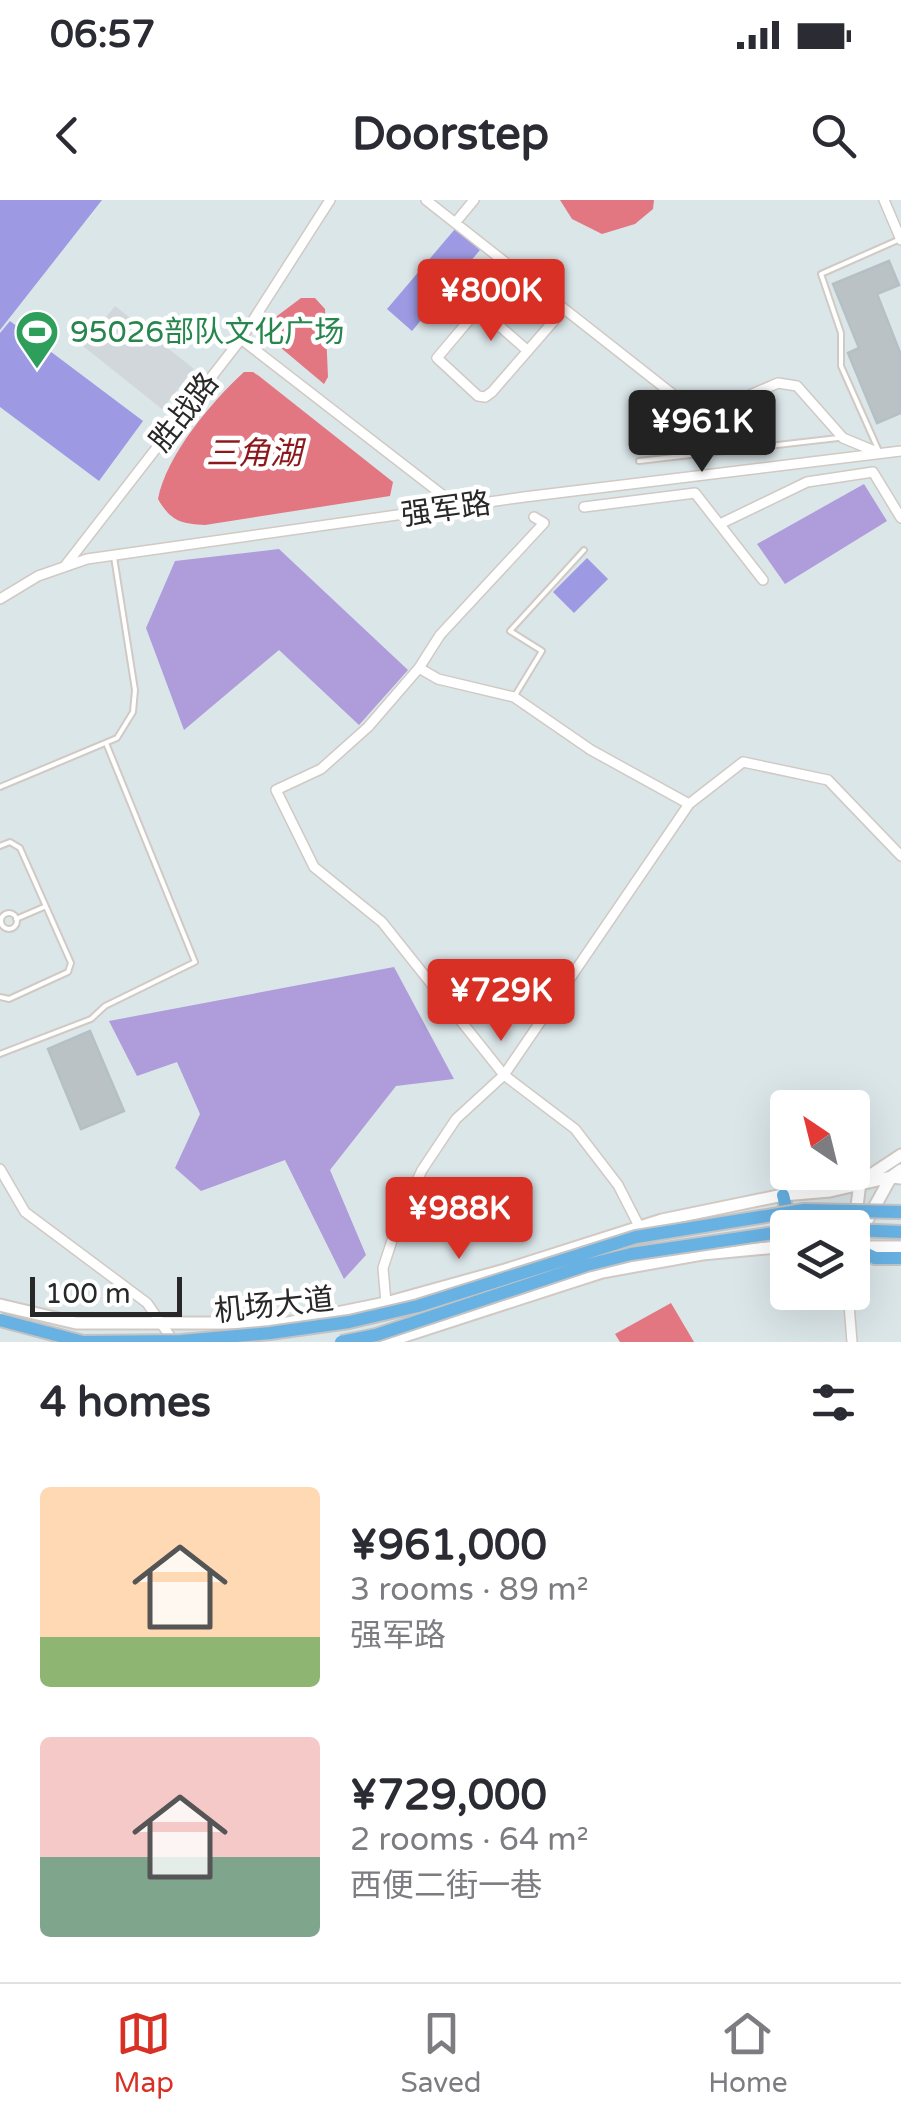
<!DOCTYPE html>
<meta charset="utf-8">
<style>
:root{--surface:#fff;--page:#f7f7f7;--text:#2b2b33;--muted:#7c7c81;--line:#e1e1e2;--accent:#d93025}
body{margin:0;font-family:"Varela Round","Noto Sans SC",sans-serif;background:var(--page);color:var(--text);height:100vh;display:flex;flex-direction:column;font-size:38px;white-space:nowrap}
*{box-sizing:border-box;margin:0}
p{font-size:32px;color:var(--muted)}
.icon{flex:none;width:55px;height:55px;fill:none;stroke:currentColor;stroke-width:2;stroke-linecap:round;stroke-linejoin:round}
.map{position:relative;height:1142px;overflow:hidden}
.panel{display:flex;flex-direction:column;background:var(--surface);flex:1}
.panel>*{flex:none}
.needle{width:65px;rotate:325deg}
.controls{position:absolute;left:770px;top:890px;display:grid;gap:20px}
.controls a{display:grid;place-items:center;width:100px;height:100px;border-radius:10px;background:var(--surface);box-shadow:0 10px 40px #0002;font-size:50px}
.scale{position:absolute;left:30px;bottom:25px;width:152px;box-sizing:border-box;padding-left:10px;border:5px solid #282828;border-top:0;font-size:28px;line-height:35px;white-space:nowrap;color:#282828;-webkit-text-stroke:8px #fff;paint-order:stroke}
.price{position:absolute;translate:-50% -85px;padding:0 22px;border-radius:10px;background:var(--accent);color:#fff;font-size:32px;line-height:65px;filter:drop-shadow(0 2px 5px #0008)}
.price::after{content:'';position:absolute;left:50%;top:60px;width:30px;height:22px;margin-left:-15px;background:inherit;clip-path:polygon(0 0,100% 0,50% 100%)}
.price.current{background:#222;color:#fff}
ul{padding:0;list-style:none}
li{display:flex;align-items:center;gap:30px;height:250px;padding:0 40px}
li span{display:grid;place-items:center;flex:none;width:280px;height:200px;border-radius:10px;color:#555}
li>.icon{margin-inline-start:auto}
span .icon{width:120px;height:120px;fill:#fffc;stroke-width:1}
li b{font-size:42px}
h2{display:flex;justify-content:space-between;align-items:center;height:120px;padding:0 40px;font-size:42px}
.status{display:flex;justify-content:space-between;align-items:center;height:70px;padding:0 50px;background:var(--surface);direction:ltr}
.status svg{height:28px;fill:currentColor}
header{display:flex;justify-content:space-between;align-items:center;height:130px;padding:0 40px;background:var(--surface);font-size:45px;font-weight:800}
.tab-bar{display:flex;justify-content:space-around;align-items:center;height:140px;border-top:2px solid var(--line);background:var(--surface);font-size:28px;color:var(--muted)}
.tab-bar a{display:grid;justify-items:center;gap:5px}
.tab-bar .current{color:var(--accent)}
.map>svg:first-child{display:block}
</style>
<div class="status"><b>06:57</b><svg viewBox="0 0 49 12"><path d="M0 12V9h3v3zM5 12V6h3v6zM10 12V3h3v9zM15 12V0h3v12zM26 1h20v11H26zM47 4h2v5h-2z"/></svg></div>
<header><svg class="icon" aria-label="back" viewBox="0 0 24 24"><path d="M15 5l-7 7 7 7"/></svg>Doorstep<svg class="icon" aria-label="search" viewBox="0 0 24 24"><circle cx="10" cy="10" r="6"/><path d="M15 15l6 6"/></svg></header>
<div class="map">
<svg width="901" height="1142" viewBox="0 0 901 1142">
<rect width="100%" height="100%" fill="#dbe6e9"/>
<!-- green -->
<path fill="#ae9cdb" d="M864,284L887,321L785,384L757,344Z
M279,349L408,470L359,525L279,450L184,530L146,428L175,361Z
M394,767L454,879L396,886L330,970L366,1055L344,1079L285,960L201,991L175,968L200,914L177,862L137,876L109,821Z"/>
<!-- pitch -->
<path fill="#9d99e2" d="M0,0H102L0,130Z
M455,29L480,50L412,131L387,109Z
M10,121L143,221L99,281L0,207V133Z
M587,358L608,379L574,413L553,392Z"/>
<!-- plaza -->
<path fill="#d1d7da" d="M115,106L194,169L162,209L83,146Z"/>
<!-- water -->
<path fill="#e27782" d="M560,0H654L653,9L635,24L602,34L572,19Z
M301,98H315L325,109L328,177L324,184L268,137L273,119Z
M244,172H253L259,176L393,282L390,296L205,325C180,324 170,320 158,299C166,256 212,201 244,172Z
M671,1103L694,1142H620L615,1134Z"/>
<!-- building -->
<path fill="#bbc2c5" stroke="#b5c0c4" stroke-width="2.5" d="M889,61L899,85L877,94L901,155V213L877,223L848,153L859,148L833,84Z
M90,831L124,911L81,929L48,849Z"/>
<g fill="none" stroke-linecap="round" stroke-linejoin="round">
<defs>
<path id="lane" d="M878,249L841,166V133L821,74L898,40
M639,261L838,238
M514,497L542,451L510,431L584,350
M0,587L117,538L133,512L135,490L114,357
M0,646L10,642L20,648L71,763L68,772L9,799L0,797
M1 721a8 8 0 1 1 16 0a8 8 0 1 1-16 0Z
M16,719L44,707
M0,854L91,819L105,806L195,762L106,543"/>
<path id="street" d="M426,0L689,207L717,209L778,183L797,186L843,238L877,252
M884,0L901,40
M455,23L474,0
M513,68L437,158L478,196L485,197L492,192L564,109
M479,108L528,151
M241,139L458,307
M584,307L695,293L763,380
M534,317L544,323L440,435L419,468L368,527L321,569L276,590L314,667L382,722L504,875L575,929L618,985L639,1026
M720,324L807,282L873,272L901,318
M65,366L241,139L330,0
M0,399L38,376L87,359L524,297L901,251
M419,468L438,479L514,497L591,550L689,604
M0,969L25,1012L147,1103L174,1142
M848,1092L852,1142
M386,1103L383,1068L400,1016L422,970L456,919L504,875L689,604L743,562L828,580L901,656"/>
<path id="secondary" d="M859,1035L891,977L901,970
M852,1047L860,982L901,955
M852,1047H901
M0,1105L76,1123H288L386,1103L505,1070L662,1020L783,995L830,991L891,977L901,978
M386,1142L602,1072L702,1054L788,1046"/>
<path id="primary" d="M783,995L791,1028
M852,1047L875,1058H901"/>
</defs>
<!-- lane casing -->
<use href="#lane" stroke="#d1c9c3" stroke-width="8"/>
<!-- street casing -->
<use href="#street" stroke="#d1c9c3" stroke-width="12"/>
<!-- secondary casing -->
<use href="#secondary" stroke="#d1c9c3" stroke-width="15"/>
<!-- primary casing -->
<use href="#primary" stroke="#c3c3c3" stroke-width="16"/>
<!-- lane -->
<use href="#lane" stroke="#fff" stroke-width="4"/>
<!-- street -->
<use href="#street" stroke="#fff" stroke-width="9"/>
<!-- secondary -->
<use href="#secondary" stroke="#fff" stroke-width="11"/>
<!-- primary -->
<use href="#primary" stroke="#67b1e3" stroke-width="12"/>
<defs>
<path id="primary-bridge" d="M852,1030L901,1032
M0,1120L83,1142L181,1141L270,1133L349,1122L418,1106L636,1037L804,1010L901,1012
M341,1142L376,1135L587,1065L631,1054L788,1031"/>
</defs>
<!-- primary-bridge casing -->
<use href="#primary-bridge" stroke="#c3c3c3" stroke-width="16" stroke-linecap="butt"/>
<!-- primary-bridge -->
<use href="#primary-bridge" stroke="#67b1e3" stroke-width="12"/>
</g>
<!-- icons -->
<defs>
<symbol id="stadium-pin" viewBox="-11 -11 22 30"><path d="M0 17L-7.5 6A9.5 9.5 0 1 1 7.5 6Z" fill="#2e9e5b" stroke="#fff"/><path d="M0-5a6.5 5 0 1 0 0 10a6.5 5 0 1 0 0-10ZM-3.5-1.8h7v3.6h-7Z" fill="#fff"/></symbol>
</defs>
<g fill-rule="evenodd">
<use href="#stadium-pin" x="12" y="107" width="50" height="68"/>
</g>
<g text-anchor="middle" stroke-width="9" stroke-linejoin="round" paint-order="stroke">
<!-- leisure labels -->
<g font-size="30" fill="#27864d" stroke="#fff" text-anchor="start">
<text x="70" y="142">95026部队文化广场</text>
</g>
<!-- street labels -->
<g font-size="30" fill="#282828" stroke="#fff">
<text transform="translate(184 212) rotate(-52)" y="10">胜战路</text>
<text transform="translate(446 309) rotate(-8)" y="10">强军路</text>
<text transform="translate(274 1105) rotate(-6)" y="10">机场大道</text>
</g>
<!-- water labels -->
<g font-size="32" font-style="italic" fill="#8b191c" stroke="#fff">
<text x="254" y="264">三角湖</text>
</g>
</g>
</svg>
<div class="controls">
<a><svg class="needle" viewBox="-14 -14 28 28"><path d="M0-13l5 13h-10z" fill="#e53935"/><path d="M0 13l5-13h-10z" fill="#7c7c81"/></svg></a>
<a><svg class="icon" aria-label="layers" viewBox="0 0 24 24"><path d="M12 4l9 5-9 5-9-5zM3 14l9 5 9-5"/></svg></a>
</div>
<div class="scale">100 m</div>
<b class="price" style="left:491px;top:144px">¥800K</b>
<b class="price current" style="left:702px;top:275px">¥961K</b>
<b class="price" style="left:501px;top:844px">¥729K</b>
<b class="price" style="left:459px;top:1062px">¥988K</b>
</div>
<section class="panel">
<h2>4 homes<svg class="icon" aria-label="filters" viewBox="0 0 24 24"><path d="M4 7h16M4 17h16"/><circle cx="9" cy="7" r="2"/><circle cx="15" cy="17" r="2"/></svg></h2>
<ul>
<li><span style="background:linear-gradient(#ffd9b3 75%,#8fb573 0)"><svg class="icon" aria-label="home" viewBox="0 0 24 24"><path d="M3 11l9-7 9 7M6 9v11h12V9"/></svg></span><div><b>¥961,000</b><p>3 rooms · 89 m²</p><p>强军路</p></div></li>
<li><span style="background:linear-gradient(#f6c9c9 60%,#7fa58c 0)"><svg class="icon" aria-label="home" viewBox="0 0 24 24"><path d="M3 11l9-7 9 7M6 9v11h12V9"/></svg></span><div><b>¥729,000</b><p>2 rooms · 64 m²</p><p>西便二街一巷</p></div></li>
</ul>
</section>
<nav class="tab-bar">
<a class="current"><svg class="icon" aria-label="map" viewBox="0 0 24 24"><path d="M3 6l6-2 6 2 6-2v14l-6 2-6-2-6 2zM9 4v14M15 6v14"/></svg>Map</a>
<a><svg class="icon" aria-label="saved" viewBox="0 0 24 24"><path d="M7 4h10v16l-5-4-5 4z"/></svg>Saved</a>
<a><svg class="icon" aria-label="home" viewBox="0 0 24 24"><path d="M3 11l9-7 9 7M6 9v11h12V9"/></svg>Home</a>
</nav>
